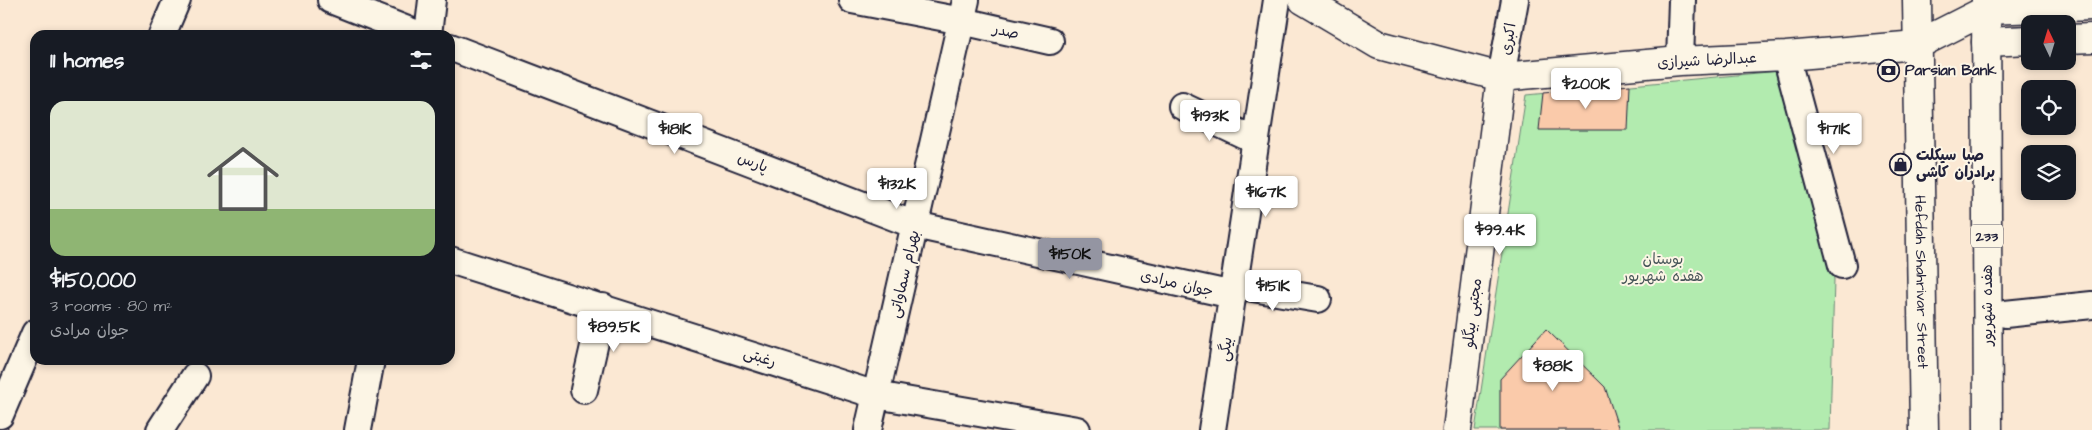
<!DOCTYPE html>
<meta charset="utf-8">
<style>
:root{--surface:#171b24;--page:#242831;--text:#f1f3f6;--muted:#9ea1a6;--accent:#9495a2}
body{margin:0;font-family:"Architects Daughter","Playpen Sans Arabic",sans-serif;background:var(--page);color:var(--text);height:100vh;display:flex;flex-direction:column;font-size:19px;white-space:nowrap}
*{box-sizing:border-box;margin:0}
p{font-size:16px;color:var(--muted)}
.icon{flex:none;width:28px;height:28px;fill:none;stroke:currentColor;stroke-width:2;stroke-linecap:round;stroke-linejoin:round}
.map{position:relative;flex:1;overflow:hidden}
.drawer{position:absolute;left:30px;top:30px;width:425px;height:335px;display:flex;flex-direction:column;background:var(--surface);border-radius:15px;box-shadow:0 2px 8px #0003}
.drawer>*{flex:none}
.needle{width:32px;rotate:356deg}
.tools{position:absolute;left:2021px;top:15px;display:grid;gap:10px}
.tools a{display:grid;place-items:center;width:55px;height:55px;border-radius:10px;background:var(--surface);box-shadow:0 2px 8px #0003;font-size:25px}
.price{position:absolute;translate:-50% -42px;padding:0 11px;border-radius:5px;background:#fff;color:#222;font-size:16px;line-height:32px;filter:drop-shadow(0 1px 2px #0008)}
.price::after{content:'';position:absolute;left:50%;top:30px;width:15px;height:11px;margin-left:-8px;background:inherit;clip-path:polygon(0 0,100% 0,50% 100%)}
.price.selected{background:var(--accent);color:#111}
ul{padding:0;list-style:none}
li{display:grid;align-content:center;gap:10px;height:265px;padding:0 20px}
li span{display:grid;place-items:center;height:155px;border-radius:15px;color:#555}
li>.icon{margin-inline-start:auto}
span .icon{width:90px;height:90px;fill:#fffc;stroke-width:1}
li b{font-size:21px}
h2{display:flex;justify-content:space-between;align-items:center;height:60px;padding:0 20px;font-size:21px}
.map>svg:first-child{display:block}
</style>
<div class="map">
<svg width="2092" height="430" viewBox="0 0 2092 430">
<rect width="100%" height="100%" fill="#fbe8d3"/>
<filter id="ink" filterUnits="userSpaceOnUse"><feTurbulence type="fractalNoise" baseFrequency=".02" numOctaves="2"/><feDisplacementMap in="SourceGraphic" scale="10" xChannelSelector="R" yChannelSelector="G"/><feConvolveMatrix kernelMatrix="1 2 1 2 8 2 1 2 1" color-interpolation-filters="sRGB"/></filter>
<g filter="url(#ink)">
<!-- green -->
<path fill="#b2ebaf" stroke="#6a8675" d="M1779,71L1834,279L1830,430H1475L1526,95Z"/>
<!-- building -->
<path fill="#facaaa" stroke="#22223b" d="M1630,85L1628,130H1539L1543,93Z
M1546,329L1605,387L1619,430H1500V379Z"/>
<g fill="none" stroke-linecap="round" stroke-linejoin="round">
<defs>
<path id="minor" d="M331,0L420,35
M852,0L962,21L1050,41
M162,35L177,0
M428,35L432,0
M450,47L915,225L1233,295
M1786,56L1842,265
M1680,61L1682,0
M1501,77L1515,0
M1182,106L1256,141
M450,260L876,395L1077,430
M1235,285L1318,299
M2005,314L2092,305
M584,390L603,307
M0,415L35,333
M160,430L195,376
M358,430L371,360
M868,430L966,0
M1212,430L1277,0"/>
<path id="tertiary" d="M1303,0L1379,45L1501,77L1680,61L1786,56L1917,45
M1457,430L1501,77"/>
<path id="secondary" d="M1986,10L2092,6
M2068,39L2092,38
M1986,42L2030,40"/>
<g id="primary">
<path id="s1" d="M1917,0L1924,430"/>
<path d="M1986,0L1988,430"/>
<path d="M1917,45L1986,10"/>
</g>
</defs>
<!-- minor casing -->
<use href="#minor" stroke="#22223b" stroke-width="30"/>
<!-- tertiary casing -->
<use href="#tertiary" stroke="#22223b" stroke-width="31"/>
<!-- secondary casing -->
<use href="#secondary" stroke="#22223b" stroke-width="31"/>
<!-- primary casing -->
<use href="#primary" stroke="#22223b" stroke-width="31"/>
<!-- minor -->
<use href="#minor" stroke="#fcf5e5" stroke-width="26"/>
<!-- tertiary -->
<use href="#tertiary" stroke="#fcf5e5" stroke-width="28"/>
<!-- secondary -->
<use href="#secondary" stroke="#fcf5e5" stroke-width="28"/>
<!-- primary -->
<use href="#primary" stroke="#fcf5e5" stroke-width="28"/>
</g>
</g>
<!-- icons -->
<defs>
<symbol id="bank-ring" viewBox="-11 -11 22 22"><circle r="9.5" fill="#fcf5e5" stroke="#22223b" stroke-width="1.5"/><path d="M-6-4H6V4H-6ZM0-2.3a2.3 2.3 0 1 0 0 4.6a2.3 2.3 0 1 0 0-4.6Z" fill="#22223b"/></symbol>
<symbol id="shop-ring" viewBox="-11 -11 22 22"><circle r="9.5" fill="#fcf5e5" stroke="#22223b" stroke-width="1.5"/><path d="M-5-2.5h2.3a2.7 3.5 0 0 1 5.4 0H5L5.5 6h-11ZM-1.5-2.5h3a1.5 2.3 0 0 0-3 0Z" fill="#22223b"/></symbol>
</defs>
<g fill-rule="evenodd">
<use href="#bank-ring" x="1876" y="58" width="25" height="25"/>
<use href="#shop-ring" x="1888" y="152" width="25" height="25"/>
</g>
<g text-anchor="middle" stroke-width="4" stroke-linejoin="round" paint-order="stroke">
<!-- shield labels -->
<rect fill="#fcf5e5" stroke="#63616e" stroke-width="1" x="1971" y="224.5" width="32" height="23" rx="4"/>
<g font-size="14" font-weight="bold" fill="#22223b">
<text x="1987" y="241">233</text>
</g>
<!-- street labels -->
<g font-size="15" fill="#22223b" stroke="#fcf5e5">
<text transform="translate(1006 31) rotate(13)" y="5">صدر</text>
<text transform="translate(1508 39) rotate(-80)" y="5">اکبری</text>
<text transform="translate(1707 60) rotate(-3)" y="5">عبدالرضا شیرازی</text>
<text transform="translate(753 162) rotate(21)" y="5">پارس</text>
<text transform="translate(904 274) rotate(-77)" y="5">بهرام سماواتی</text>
<text dy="5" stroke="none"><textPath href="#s1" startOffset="282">Hefdah Shahrivar Street</textPath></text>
<text transform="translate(1177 283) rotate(13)" y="5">جوان مرادی</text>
<text transform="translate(1987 305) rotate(-90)" y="5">هفده شهریور</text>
<text transform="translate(1472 313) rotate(-83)" y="5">مجتبی بیگلو</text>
<text transform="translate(1225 349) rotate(-81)" y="5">بیگی</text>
<text transform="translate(760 357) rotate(18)" y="5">رغبتی</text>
</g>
<!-- poi labels -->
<g font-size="15" font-weight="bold" fill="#22223b" stroke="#fcf5e5" text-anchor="start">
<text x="1905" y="75">Parsian Bank</text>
<text x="1916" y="160">صبا سیکلت<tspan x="1916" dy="17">برادران کاشی</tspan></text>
</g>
<!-- park labels -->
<g font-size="15" fill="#465458" stroke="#fcf5e5">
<text x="1663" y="264">بوستان<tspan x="1663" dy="17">هفده شهریور</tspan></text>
</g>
</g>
</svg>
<div class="tools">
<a><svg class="needle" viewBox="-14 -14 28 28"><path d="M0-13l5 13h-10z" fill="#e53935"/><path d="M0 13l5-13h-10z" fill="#9ea1a6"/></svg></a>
<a><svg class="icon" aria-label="locate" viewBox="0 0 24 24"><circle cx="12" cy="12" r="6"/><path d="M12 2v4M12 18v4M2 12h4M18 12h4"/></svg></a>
<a><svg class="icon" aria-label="layers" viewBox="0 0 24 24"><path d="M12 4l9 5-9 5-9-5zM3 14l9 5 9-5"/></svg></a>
</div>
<b class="price" style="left:1586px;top:110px">$200K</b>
<b class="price" style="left:1210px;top:142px">$193K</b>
<b class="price" style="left:675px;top:155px">$181K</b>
<b class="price" style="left:1834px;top:155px">$171K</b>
<b class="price" style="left:897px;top:210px">$132K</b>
<b class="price" style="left:1266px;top:218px">$167K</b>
<b class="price" style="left:1500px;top:256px">$99.4K</b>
<b class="price selected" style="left:1070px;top:280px">$150K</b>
<b class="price" style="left:1273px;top:312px">$151K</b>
<b class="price" style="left:614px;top:353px">$89.5K</b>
<b class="price" style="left:1553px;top:392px">$88K</b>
<section class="drawer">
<h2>11 homes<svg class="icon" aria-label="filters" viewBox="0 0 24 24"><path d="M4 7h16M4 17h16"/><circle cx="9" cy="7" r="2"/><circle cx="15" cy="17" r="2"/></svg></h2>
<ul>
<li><span style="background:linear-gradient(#dfe7d0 70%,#8fb573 0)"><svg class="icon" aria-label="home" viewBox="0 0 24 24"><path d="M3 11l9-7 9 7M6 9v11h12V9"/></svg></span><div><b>$150,000</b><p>3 rooms · 80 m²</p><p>جوان مرادی</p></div></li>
</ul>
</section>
</div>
